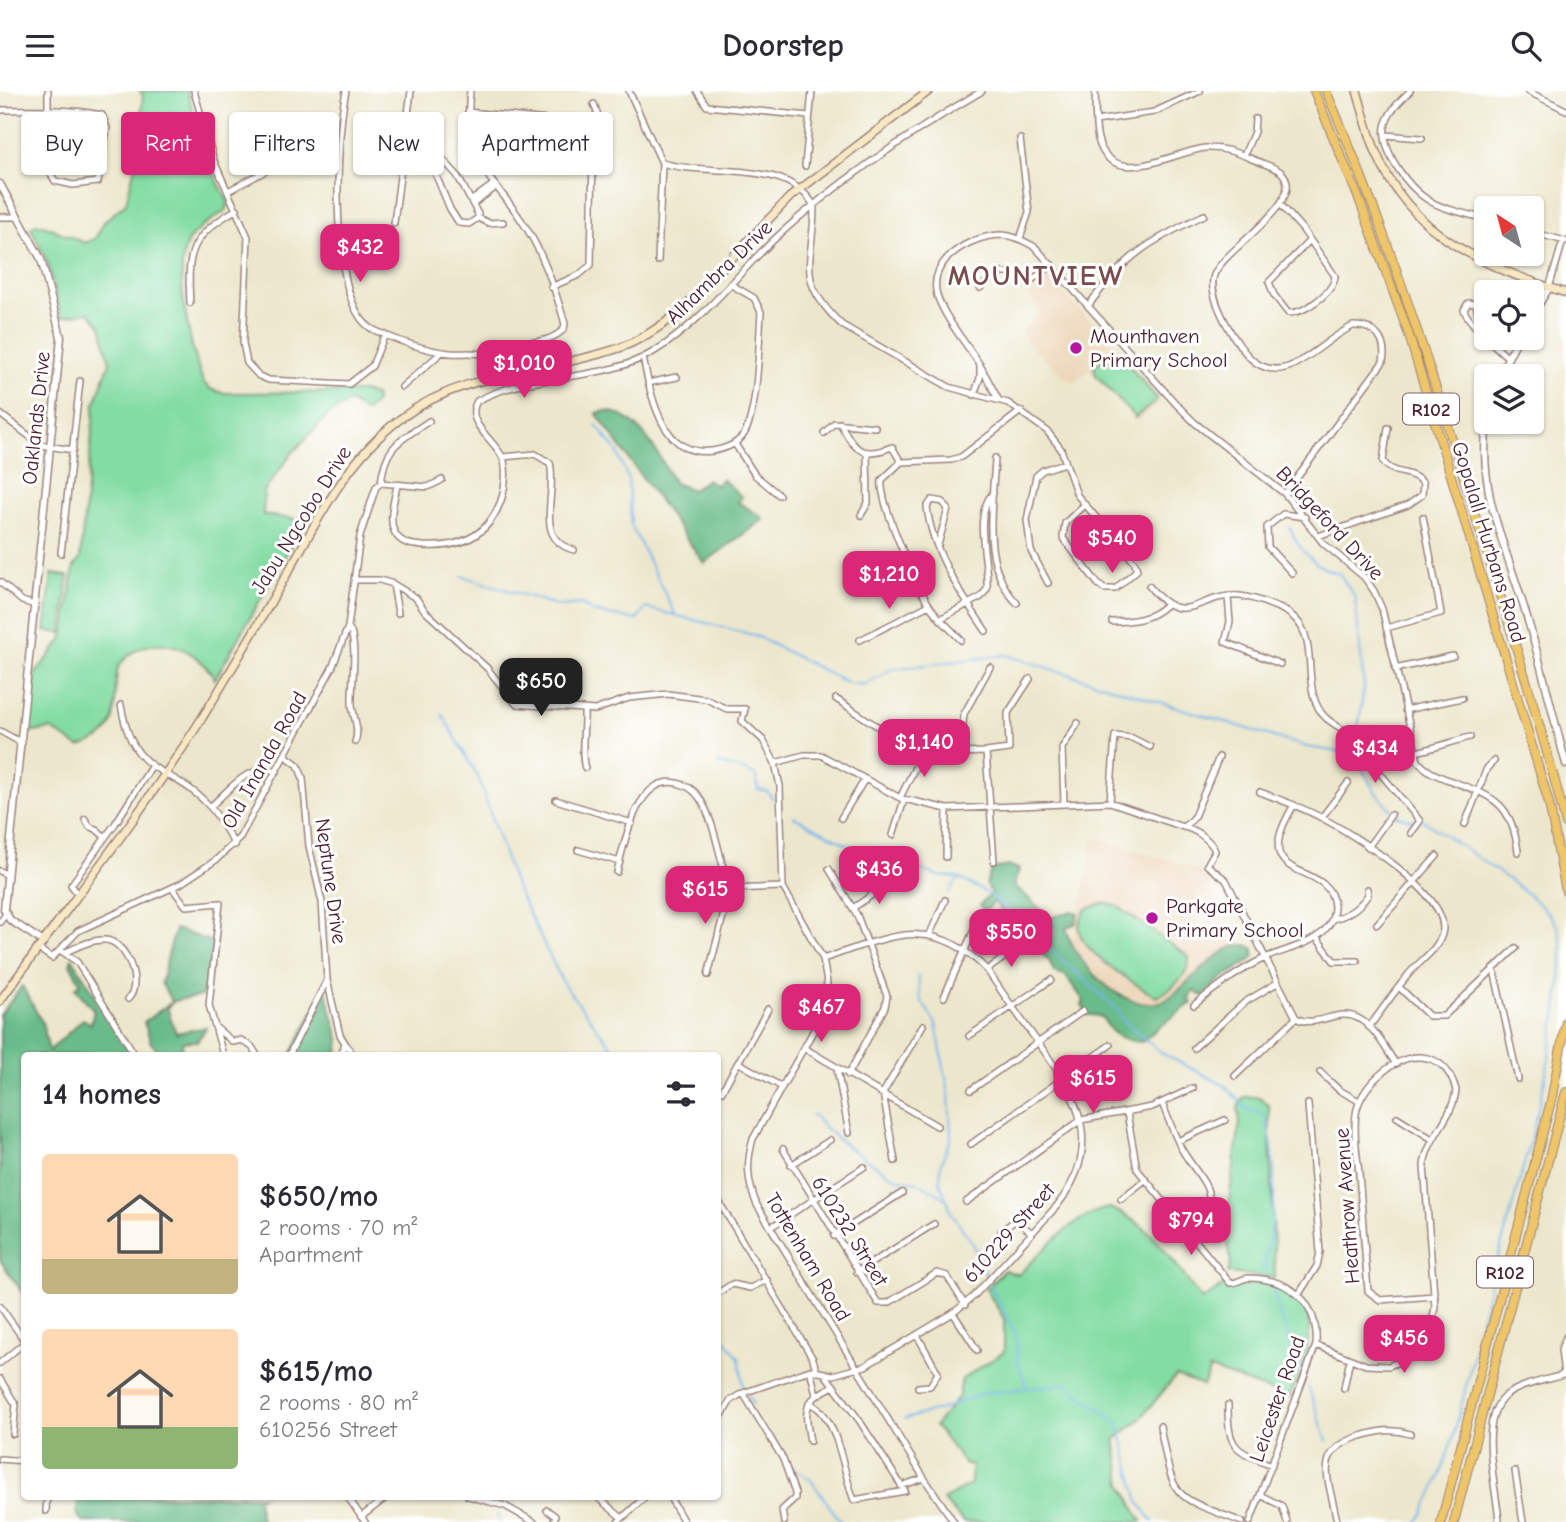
<!DOCTYPE html>
<meta charset="utf-8">
<style>
:root{--surface:#fff;--page:#f7f7f7;--text:#2b2b33;--muted:#7c7c81;--accent:#db2777}
body{margin:0;font-family:"Comic Neue",sans-serif;background:var(--page);color:var(--text);height:100vh;display:flex;flex-direction:column;font-size:26px;white-space:nowrap}
*{box-sizing:border-box;margin:0}
p{font-size:23px;color:var(--muted)}
.icon{flex:none;width:38px;height:38px;fill:none;stroke:currentColor;stroke-width:2;stroke-linecap:round;stroke-linejoin:round}
.map{position:relative;flex:1;overflow:hidden}
.sheet{position:absolute;left:21px;top:961px;width:700px;height:448px;display:flex;flex-direction:column;background:var(--surface);border-radius:7px;box-shadow:0 2px 5px #0004}
.sheet>*{flex:none}
.banner{position:absolute;left:21px;top:21px;width:700px;height:63px;display:flex;gap:14px}
.needle{width:46px;rotate:324deg}
.tools{position:absolute;left:1474px;top:105px;display:grid;gap:14px}
.tools a{display:grid;place-items:center;width:70px;height:70px;border-radius:7px;background:var(--surface);box-shadow:0 2px 5px #0004;font-size:35px}
.price{position:absolute;translate:-50% -60px;padding:0 16px;border-radius:14px;background:var(--accent);color:#fff;font-size:23px;line-height:46px;filter:drop-shadow(0 2px 4px #0008)}
.price::after{content:'';position:absolute;left:50%;top:42px;width:21px;height:16px;margin-left:-10px;background:inherit;clip-path:polygon(0 0,100% 0,50% 100%)}
.price.current{background:#222;color:#fff}
ul{padding:0;list-style:none}
li{display:flex;align-items:center;gap:21px;height:175px;padding:0 21px}
li span{display:grid;place-items:center;flex:none;width:196px;height:140px;border-radius:7px;color:#555}
li>.icon{margin-inline-start:auto}
span .icon{width:84px;height:84px;fill:#fffc;stroke-width:1}
li b{font-size:30px}
h2{display:flex;justify-content:space-between;align-items:center;height:84px;padding:0 21px;font-size:30px}
.chip{padding:0 24px;border-radius:7px;background:var(--surface);box-shadow:0 2px 5px #0004;font-size:24px;line-height:63px}
.chip.current{background:var(--accent);color:#fff}
header{display:flex;justify-content:space-between;align-items:center;height:91px;padding:0 21px;background:var(--surface);font-size:32px;font-weight:700}
.map>svg:first-child{display:block}
</style>
<header><svg class="icon" aria-label="menu" viewBox="0 0 24 24"><path d="M4 6h16M4 12h16M4 18h16"/></svg>Doorstep<svg class="icon" aria-label="search" viewBox="0 0 24 24"><circle cx="10" cy="10" r="6"/><path d="M15 15l6 6"/></svg></header>
<div class="map">
<svg width="1566" height="1431" viewBox="0 0 1566 1431">
<rect width="100%" height="100%" fill="#fff"/>
<filter id="ink" filterUnits="userSpaceOnUse"><feTurbulence type="fractalNoise" baseFrequency=".0143" numOctaves="2"/><feDisplacementMap in="SourceGraphic" scale="14" xChannelSelector="R" yChannelSelector="G"/><feConvolveMatrix kernelMatrix="1 2 1 2 8 2 1 2 1" color-interpolation-filters="sRGB"/></filter>
<filter id="wash" filterUnits="userSpaceOnUse"><feTurbulence type="fractalNoise" baseFrequency=".00686" numOctaves="4" result="noise"/><feDisplacementMap in="SourceGraphic" scale="28" xChannelSelector="R" yChannelSelector="G"/><feGaussianBlur stdDeviation="1.57" result="paint"/><feColorMatrix in="noise" values="0 0 0 0 0 0 0 0 0 0 0 0 0 0 0 0 0 1.4 0 .05"/><feComposite in="paint" operator="in"/></filter>
<g filter="url(#wash)">
<rect width="100%" height="100%" fill="#ece7cc"/>
<!-- built -->
<path fill="#edd7ba" d="M1045,184L1126,265L1160,310L1138,330L1090,279L1074,291L1068,289L1025,249L1022,239L1040,221L1029,204Z
M1094,746L1209,782L1214,788L1209,793L1239,853L1210,871L1163,910L1145,913L1104,894L1072,852Z"/>
<!-- green -->
<path fill="#82dca3" stroke="#667e67" stroke-width="2" d="M140,0H187L209,74L229,112L226,119C215,127 200,136 191,146C169,172 192,261 203,291L210,298L223,302L364,301L375,305L376,311L365,321L350,311L329,323L293,361L264,400L263,424L294,428L301,437L215,588C193,551 146,538 118,576C110,613 127,644 79,656L51,638L27,642L36,582L62,549L65,538L74,476L80,468L95,312L110,271L101,235L89,221L61,226L48,172L31,137L36,133L43,134L85,152L95,148L104,131L126,112L136,71L143,5Z
M1115,258L1156,306V310L1135,327L1096,284L1094,275Z
M52,483L68,485L62,542L45,540Z
M1104,812L1117,815L1189,866C1190,883 1171,900 1156,906C1136,893 1077,860 1079,835C1080,830 1083,824 1085,819Z
M1244,1006H1260L1269,1015L1275,1187L1228,1182L1231,1172L1225,1137L1240,1032L1238,1016Z
M1109,1117C1153,1132 1175,1174 1202,1209L1224,1194L1236,1196C1244,1189 1256,1190 1267,1192C1333,1205 1306,1267 1289,1307L1210,1278L1203,1295L1176,1285L1138,1330L1115,1349L1122,1393L1142,1431H963L943,1409L971,1393L972,1375L965,1373L935,1335L959,1305L962,1288L1004,1261V1228L986,1198L1004,1179L1018,1184C1044,1160 1073,1123 1109,1117Z"/>
<!-- forest -->
<path fill="#69bc89" stroke="#5a6e5a" stroke-width="2" d="M606,320C641,325 659,364 674,392L693,399L707,388L716,395L722,388L742,406L738,411L764,428L704,472L596,322Z
M1010,775L1019,778L1014,794L1050,827L1072,820L1078,822L1076,832L1066,837C1074,871 1122,922 1160,911C1184,904 1228,837 1254,858V867L1221,888L1202,905L1194,900L1188,907L1192,912C1174,924 1158,937 1141,951C1132,950 1122,948 1114,942C1103,933 1107,923 1089,924L1082,914L1084,910L1065,884L1054,881L1049,869L1031,854L1026,856L1021,850L1024,844L994,811L984,821L980,814L992,802L986,794L992,778Z
M175,838L215,852L202,905L174,910L167,917L176,942L207,936L197,950L182,951L183,964H163L151,952L144,931L172,911L161,892Z
M72,867L132,964H24V1204L0,1169V924L22,895L42,931L49,960L83,928L91,933L94,919L75,897L81,893L70,873Z
M325,897L339,948L338,964H291Z
M79,1405H262L257,1408L261,1431H83L76,1422Z"/>
<g fill="none" stroke-linecap="round" stroke-linejoin="round">
<!-- stream -->
<path stroke="#79b5eb" stroke-width="2" d="M596,334L617,360L628,388L631,434L675,523
M1290,437C1298,458 1317,479 1339,482L1355,506L1364,596L1358,638
M462,485L559,515L582,513L592,521L636,529L646,517L754,544L848,592L864,594L892,578L1006,564L1307,656L1345,662L1360,674L1375,701L1397,725L1418,731
M442,623L478,686L514,792L564,894L618,964
M1357,671L1362,655
M718,672C730,677 744,677 756,685L758,699L767,700L773,708
M794,726L891,776H913L939,785L959,787L990,804L1118,919L1123,929L1163,963L1224,994L1248,1019L1264,1023C1276,1054 1275,1093 1273,1127C1271,1145 1265,1162 1264,1181
M952,797L959,787
M949,803L950,800
M918,885L920,907L936,933L949,1003L951,1047L941,1073L940,1091L952,1123L973,1153L986,1184
M812,1023C836,1051 864,1067 894,1086C900,1089 909,1089 916,1091C926,1094 935,1101 944,1107
M990,1194L1016,1244L1018,1272L1027,1297
M1272,1196L1277,1214
M1278,1218L1300,1281
M718,1238L739,1267L744,1298
M1308,1295L1327,1350
M749,1304L753,1313
M939,1319L984,1302L1065,1293L1118,1331L1139,1411L1153,1431
M905,1328L938,1319
M772,1345L788,1373L811,1389L841,1431
M497,1423L500,1431
M1418,1431C1459,1360 1467,1277 1489,1199C1515,1104 1546,1009 1558,911C1561,889 1565,859 1558,837C1548,808 1452,751 1423,729"/>
</g>
</g>
<g filter="url(#ink)">
<g fill="none" stroke-linecap="round" stroke-linejoin="round">
<defs>
<path id="minor" d="M194,0L214,70L248,146L243,252L247,272L259,285L269,289L349,293L372,275L385,243
M346,0C336,45 327,217 374,239C395,249 427,260 450,262C465,263 478,260 492,266L501,282
M470,0C462,78 491,79 527,138C544,165 556,201 565,233L564,238C545,258 512,246 492,266
M629,0L662,72C707,86 788,67 814,115C814,173 793,187 842,234L949,296L1008,312L1047,340L1061,358L1077,404L1135,472L1137,479L1115,498H1104L1098,493L1063,447L1065,432L1084,414
M697,0L707,15L809,25
M1095,0C1096,15 1094,33 1098,48C1111,100 1173,61 1205,57C1222,56 1236,61 1252,68C1261,72 1273,75 1281,81C1311,109 1223,158 1214,184C1206,205 1238,259 1255,271C1268,280 1282,280 1295,273C1316,262 1332,245 1353,235C1376,234 1387,250 1383,271L1285,403
M1410,0C1400,10 1388,21 1385,36C1381,61 1408,96 1428,109C1444,119 1468,123 1486,128
M1527,0L1566,19
M0,19C33,19 70,17 102,24L107,37L98,91L73,94L55,90L31,50L30,19
M48,19V0
M468,21L559,30L584,45L593,63L591,174L579,184L551,196
M1096,30L1154,21L1200,0
M1385,44L1422,47
M586,48L592,33L599,27L594,13
M1020,48L1029,121L1020,148
M438,63L457,84L478,123V127L469,133L459,132L450,118L430,70Z
M1244,64L1254,41L1255,28
M805,75L812,0
M228,100L273,76
M472,109L494,93
M473,113L496,96
M1281,114L1303,139L1335,185C1334,201 1304,223 1288,222L1274,204L1269,191L1309,150
M0,126H19
M478,127L489,132L503,131
M394,132L411,0
M1531,141L1565,150
M658,170L662,72
M980,197L998,182H1010L1029,191L1052,174
M1549,197L1563,150
M190,212C187,159 190,146 237,118
M1088,215C1126,164 1148,151 1204,124
M1482,243L1476,213L1468,212L1464,219C1468,230 1478,238 1486,247
M1486,247L1506,265
M643,267C651,303 661,367 712,360C725,358 737,354 744,343C758,321 759,249 761,221L754,207L730,193
M981,276L998,308
M648,292L677,286
M402,296L442,261
M974,304L980,287V274C966,252 945,228 937,204C927,169 971,145 1000,144C1013,144 1024,150 1035,156L1177,314L1195,332L1285,403L1323,452L1364,486L1374,500L1382,518L1418,670C1426,680 1434,683 1446,688C1491,705 1512,709 1518,761
M0,323L41,354L73,359
M840,332C855,359 861,368 892,356L901,371
M824,342L834,332L875,336
M735,353L755,384L779,404
M503,366L535,363L550,372C558,402 532,448 574,459
M995,367C993,415 979,473 1017,512
M381,392C385,354 400,350 429,330
M397,395C394,409 388,429 395,442C401,453 412,454 423,455C457,457 487,447 500,412C505,400 507,382 504,370C498,350 463,333 477,310C531,280 602,293 655,260C704,230 737,182 779,144C840,88 910,42 982,0
M861,424L868,412L867,363
M1318,445L1408,414L1422,404L1423,392C1411,378 1392,385 1383,370L1388,337
M938,454L948,418L943,411L932,409L927,416C932,461 961,503 986,540
M61,462L80,290
M1292,482L1268,456L1267,436L1283,423L1305,426
M355,489H380L393,493L398,522
M0,491L22,510L35,514
M1048,492L1031,460L1027,429L1036,385L1043,379L1065,372
M393,493L416,507L425,520L487,577L516,613L595,619L629,607L668,603L706,608L727,618H745L742,630L763,649L775,672L780,695L783,796L823,868L827,892L820,928L753,1048C746,1072 747,1091 757,1114L924,1387L954,1431
M1149,495C1185,540 1198,502 1240,505C1253,506 1269,513 1281,518C1328,539 1295,597 1326,627C1335,635 1348,641 1358,647C1370,653 1383,664 1397,664C1421,662 1447,652 1470,646
M1228,506L1230,531L1225,551L1280,573
M940,528L981,506L987,498C989,470 972,425 993,402
M1112,531C1133,530 1150,529 1166,514
M348,536C359,548 351,595 352,613C353,626 360,638 355,651
M1386,537L1441,522L1423,426
M860,549L929,514
M961,549C950,537 936,526 928,512C915,491 879,411 882,389L901,371L951,369L961,366L1021,320
M1395,578L1453,565
M836,608C863,625 894,650 926,658C946,663 966,662 986,661L994,770
M121,614C134,691 171,671 211,717C220,727 227,742 235,754
M584,619C585,636 580,663 585,677
M1405,619L1462,607
M0,640L22,652
M1367,651L1371,671L1420,730L1411,742
M986,661L1009,658L1008,622L1030,588
M960,662L964,623L990,576
M286,665L298,674L303,687L309,755L322,811L327,889L340,944L353,964
M775,672L804,664H821L900,707L947,718L1110,711L1183,736L1193,728L1219,666
M1260,701C1281,709 1301,716 1320,726C1350,741 1454,805 1442,843C1437,860 1418,871 1408,884C1394,901 1382,919 1369,936
M900,707L924,658
M556,709L632,732
M1110,711L1115,645L1132,647L1150,656
M1064,712L1062,657L1078,632
M210,716C231,698 246,673 277,680
M1322,726L1348,692
M841,727L865,688
M85,728L90,736L96,738L105,746
M1465,733L1487,677L1494,670
M1183,736C1195,738 1211,749 1215,760L1207,774L1226,789L1296,927C1317,939 1338,914 1361,929C1376,938 1386,959 1396,973
M893,744L904,709
M1368,756L1391,724
M578,759L620,771
M946,766L947,718
M829,778L857,824L887,905L885,916L848,984
M0,780L7,784
M617,781C624,753 637,683 677,692C686,694 694,699 699,706C716,732 719,769 730,798L783,796
M173,798L186,815L220,812L209,914L215,936L233,951L241,949L252,956L257,964
M78,803L71,794L115,733L151,676
M853,817L891,791
M1332,828C1348,825 1359,817 1368,804L1367,798
M0,831L5,824
M1377,833L1437,765
M929,845L945,809
M1316,846L1334,870H1357
M37,857L52,867L78,840L180,793L216,769L240,746L332,577L348,536L360,445L376,396L381,392L428,396L442,389
M60,859L77,871L135,964
M66,861C77,856 92,848 105,849C125,849 144,892 128,908
M987,879L1020,855
M1494,879L1518,988
M708,884L730,798
M1399,896L1429,925H1444L1516,857
M944,906L981,823
M1194,914C1217,896 1239,879 1265,867C1283,859 1310,854 1324,840C1330,834 1334,825 1334,816C1332,765 1243,798 1294,714
M216,939L223,964
M969,945L1051,889
M804,957L937,1035
M1194,957L1245,911L1277,892
M289,964L327,889
M341,964L345,952
M739,972L782,996
M837,978L849,1042
M1320,981L1339,999L1359,1010
M1235,985L1296,927
M971,999L1083,920
M722,1000L768,918
M1127,1022L1137,1078L1183,1134C1234,1111 1197,1087 1181,1057C1174,1043 1168,1027 1162,1012
M1397,1026L1432,1048
M1178,1050L1225,1029
M971,1053L1110,954
M783,1058L878,1212H888L937,1182L947,1185L965,1214
M895,1070L883,1002L923,934
M791,1074L830,1049
M1121,1108L1145,1089
M718,1109L813,1268L816,1279
M966,1111L1081,1029L1152,1016L1193,997
M1183,1134L1230,1192C1238,1193 1242,1186 1250,1187C1291,1188 1319,1212 1316,1254L1250,1431
M771,1136L864,1076
M1001,1140L1016,1129L1032,1142
M834,1145L902,1102
M857,1181L934,1133
M718,1202L732,1193L750,1197L767,1189
M1299,1203L1317,1175L1320,1161L1308,1013
M0,1215L24,1249
M953,1222L977,1259
M917,1244L938,1282L930,1295L918,1296
M1316,1254L1366,1274L1389,1275L1412,1265L1429,1245L1435,1216L1424,1075C1427,1046 1453,1028 1456,999C1451,981 1440,967 1420,966C1393,965 1359,997 1356,1023C1353,1042 1357,1063 1359,1082C1362,1121 1365,1160 1368,1200L1380,1209L1435,1205
M0,1272L24,1252
M810,1279L816,1303
M1564,1284L1561,1258L1566,1246
M0,1288L16,1314L13,1343
M1344,1297L1350,1268
M743,1302L783,1368L795,1402V1407L782,1419L784,1431
M809,1312C838,1322 843,1383 854,1409L905,1400L859,1329L824,1282
M1228,1314C1228,1356 1233,1359 1272,1374
M718,1331L731,1309L743,1302L810,1279L833,1284L865,1275L953,1222L973,1206L1056,1116C1106,1053 1078,1007 1037,950C1020,927 1003,903 987,879C932,821 886,847 823,868
M1160,1335C1174,1410 1171,1404 1242,1431
M810,1350C804,1318 803,1309 834,1295
M0,1368L24,1370
M1515,1380L1523,1431
M901,1395L924,1387
M1260,1404L1282,1415L1287,1431
M347,1405L365,1431
M468,1405L505,1415L534,1431
M596,1405L622,1427
M669,1405L684,1431
M547,1419L555,1425L554,1431
M46,1420L47,1405
M361,1426L388,1405
M618,1431L646,1405
M1337,1431C1330,1389 1310,1360 1361,1345C1380,1340 1391,1337 1410,1343
M1499,1431C1497,1399 1477,1329 1505,1305C1521,1293 1547,1289 1566,1283"/>
<path id="tertiary" d="M0,93L41,168L61,246L4,818L10,829L42,850
M1531,226L1549,197
M1499,285L1518,247
M1487,331C1478,398 1502,446 1521,507C1539,562 1551,618 1566,673"/>
<path id="secondary" d="M1357,0C1363,20 1368,41 1376,61C1410,145 1486,176 1566,202
M0,910C66,818 136,730 197,635C230,583 260,529 291,476C321,422 350,366 400,328C466,278 544,283 619,257C642,249 663,234 682,219L790,106L929,0"/>
<path id="primary" d="M1314,0L1359,108L1408,241L1549,712L1566,801
M1326,0C1388,141 1434,287 1478,434C1509,533 1541,633 1566,733
M1441,1431L1551,1010L1566,930
M1454,1431L1566,1001"/>
</defs>
<!-- minor casing -->
<use href="#minor" stroke="#9b837c" stroke-width="8"/>
<!-- tertiary casing -->
<use href="#tertiary" stroke="#9b837c" stroke-width="9"/>
<!-- secondary casing -->
<use href="#secondary" stroke="#9b837c" stroke-width="10"/>
<!-- primary casing -->
<use href="#primary" stroke="#9b837c" stroke-width="10"/>
<!-- minor -->
<use href="#minor" stroke="#fff" stroke-width="5"/>
<!-- tertiary -->
<use href="#tertiary" stroke="#fff" stroke-width="6"/>
<!-- secondary -->
<use href="#secondary" stroke="#f8e8c3" stroke-width="7"/>
<!-- primary -->
<use href="#primary" stroke="#eec569" stroke-width="8"/>
</g>
</g>
<!-- markers -->
<g fill="#b5179e" stroke="#fff" stroke-width="2.5">
<circle cx="1076" cy="257" r="7"/>
<circle cx="1152" cy="827" r="7"/>
</g>
<g text-anchor="middle" stroke-width="6" stroke-linejoin="round" paint-order="stroke">
<!-- shield labels -->
<g fill="#fff" stroke="#80626b" stroke-width="2">
<rect x="1403" y="302.5" width="56" height="31" rx="5"/>
<rect x="1477" y="1165.5" width="56" height="31" rx="5"/>
</g>
<g font-size="19" font-weight="bold" fill="#4a1f2b">
<text x="1431" y="325">R102</text>
<text x="1505" y="1188">R102</text>
</g>
<!-- street labels -->
<g font-size="21" fill="#4a1f2b" stroke="#fff">
<text transform="translate(719 181) rotate(-44)" y="7">Alhambra Drive</text>
<text transform="translate(36 327) rotate(-84)" y="7">Oaklands Drive</text>
<text transform="translate(301 429) rotate(-58)" y="7">Jabu Ngcobo Drive</text>
<text transform="translate(1330 432) rotate(47)" y="7">Bridgeford Drive</text>
<text transform="translate(1489 451) rotate(73)" y="7">Gopalall Hurbans Road</text>
<text transform="translate(264 669) rotate(-61)" y="7">Old Inanda Road</text>
<text transform="translate(331 790) rotate(82)" y="7">Neptune Drive</text>
<text transform="translate(1347 1115) rotate(-94)" y="7">Heathrow Avenue</text>
<text transform="translate(850 1140) rotate(58)" y="7">610232 Street</text>
<text transform="translate(1009 1142) rotate(-48)" y="7">610229 Street</text>
<text transform="translate(808 1166) rotate(59)" y="7">Tottenham Road</text>
<text transform="translate(1277 1308) rotate(-71)" y="7">Leicester Road</text>
</g>
<!-- poi labels -->
<g font-size="21" fill="#4a1f2b" stroke="#fff" text-anchor="start">
<text x="1090" y="252">Mounthaven<tspan x="1090" dy="24">Primary School</tspan></text>
<text x="1166" y="822">Parkgate<tspan x="1166" dy="24">Primary School</tspan></text>
</g>
<!-- district labels -->
<g font-size="28" font-weight="bold" letter-spacing="2" fill="#7b4c4e" stroke="#fff">
<text x="1036" y="194">MOUNTVIEW</text>
</g>
</g>
</svg>
<div class="tools">
<a><svg class="needle" viewBox="-14 -14 28 28"><path d="M0-13l5 13h-10z" fill="#e53935"/><path d="M0 13l5-13h-10z" fill="#7c7c81"/></svg></a>
<a><svg class="icon" aria-label="locate" viewBox="0 0 24 24"><circle cx="12" cy="12" r="6"/><path d="M12 2v4M12 18v4M2 12h4M18 12h4"/></svg></a>
<a><svg class="icon" aria-label="layers" viewBox="0 0 24 24"><path d="M12 4l9 5-9 5-9-5zM3 14l9 5 9-5"/></svg></a>
</div>
<b class="price" style="left:360px;top:193px">$432</b>
<b class="price" style="left:524px;top:309px">$1,010</b>
<b class="price" style="left:1112px;top:484px">$540</b>
<b class="price" style="left:889px;top:520px">$1,210</b>
<b class="price current" style="left:541px;top:627px">$650</b>
<b class="price" style="left:924px;top:688px">$1,140</b>
<b class="price" style="left:1375px;top:694px">$434</b>
<b class="price" style="left:879px;top:815px">$436</b>
<b class="price" style="left:705px;top:835px">$615</b>
<b class="price" style="left:1011px;top:878px">$550</b>
<b class="price" style="left:821px;top:953px">$467</b>
<b class="price" style="left:1093px;top:1024px">$615</b>
<b class="price" style="left:1191px;top:1166px">$794</b>
<b class="price" style="left:1404px;top:1284px">$456</b>
<div class="banner">
<a class="chip">Buy</a>
<a class="chip current">Rent</a>
<a class="chip">Filters</a>
<a class="chip">New</a>
<a class="chip">Apartment</a>
</div>
<section class="sheet">
<h2>14 homes<svg class="icon" aria-label="filters" viewBox="0 0 24 24"><path d="M4 7h16M4 17h16"/><circle cx="9" cy="7" r="2"/><circle cx="15" cy="17" r="2"/></svg></h2>
<ul>
<li><span style="background:linear-gradient(#ffd9b3 75%,#c2b280 0)"><svg class="icon" aria-label="home" viewBox="0 0 24 24"><path d="M3 11l9-7 9 7M6 9v11h12V9"/></svg></span><div><b>$650/mo</b><p>2 rooms · 70 m²</p><p>Apartment</p></div></li>
<li><span style="background:linear-gradient(#ffd9b3 70%,#8fb573 0)"><svg class="icon" aria-label="home" viewBox="0 0 24 24"><path d="M3 11l9-7 9 7M6 9v11h12V9"/></svg></span><div><b>$615/mo</b><p>2 rooms · 80 m²</p><p>610256 Street</p></div></li>
</ul>
</section>
</div>
